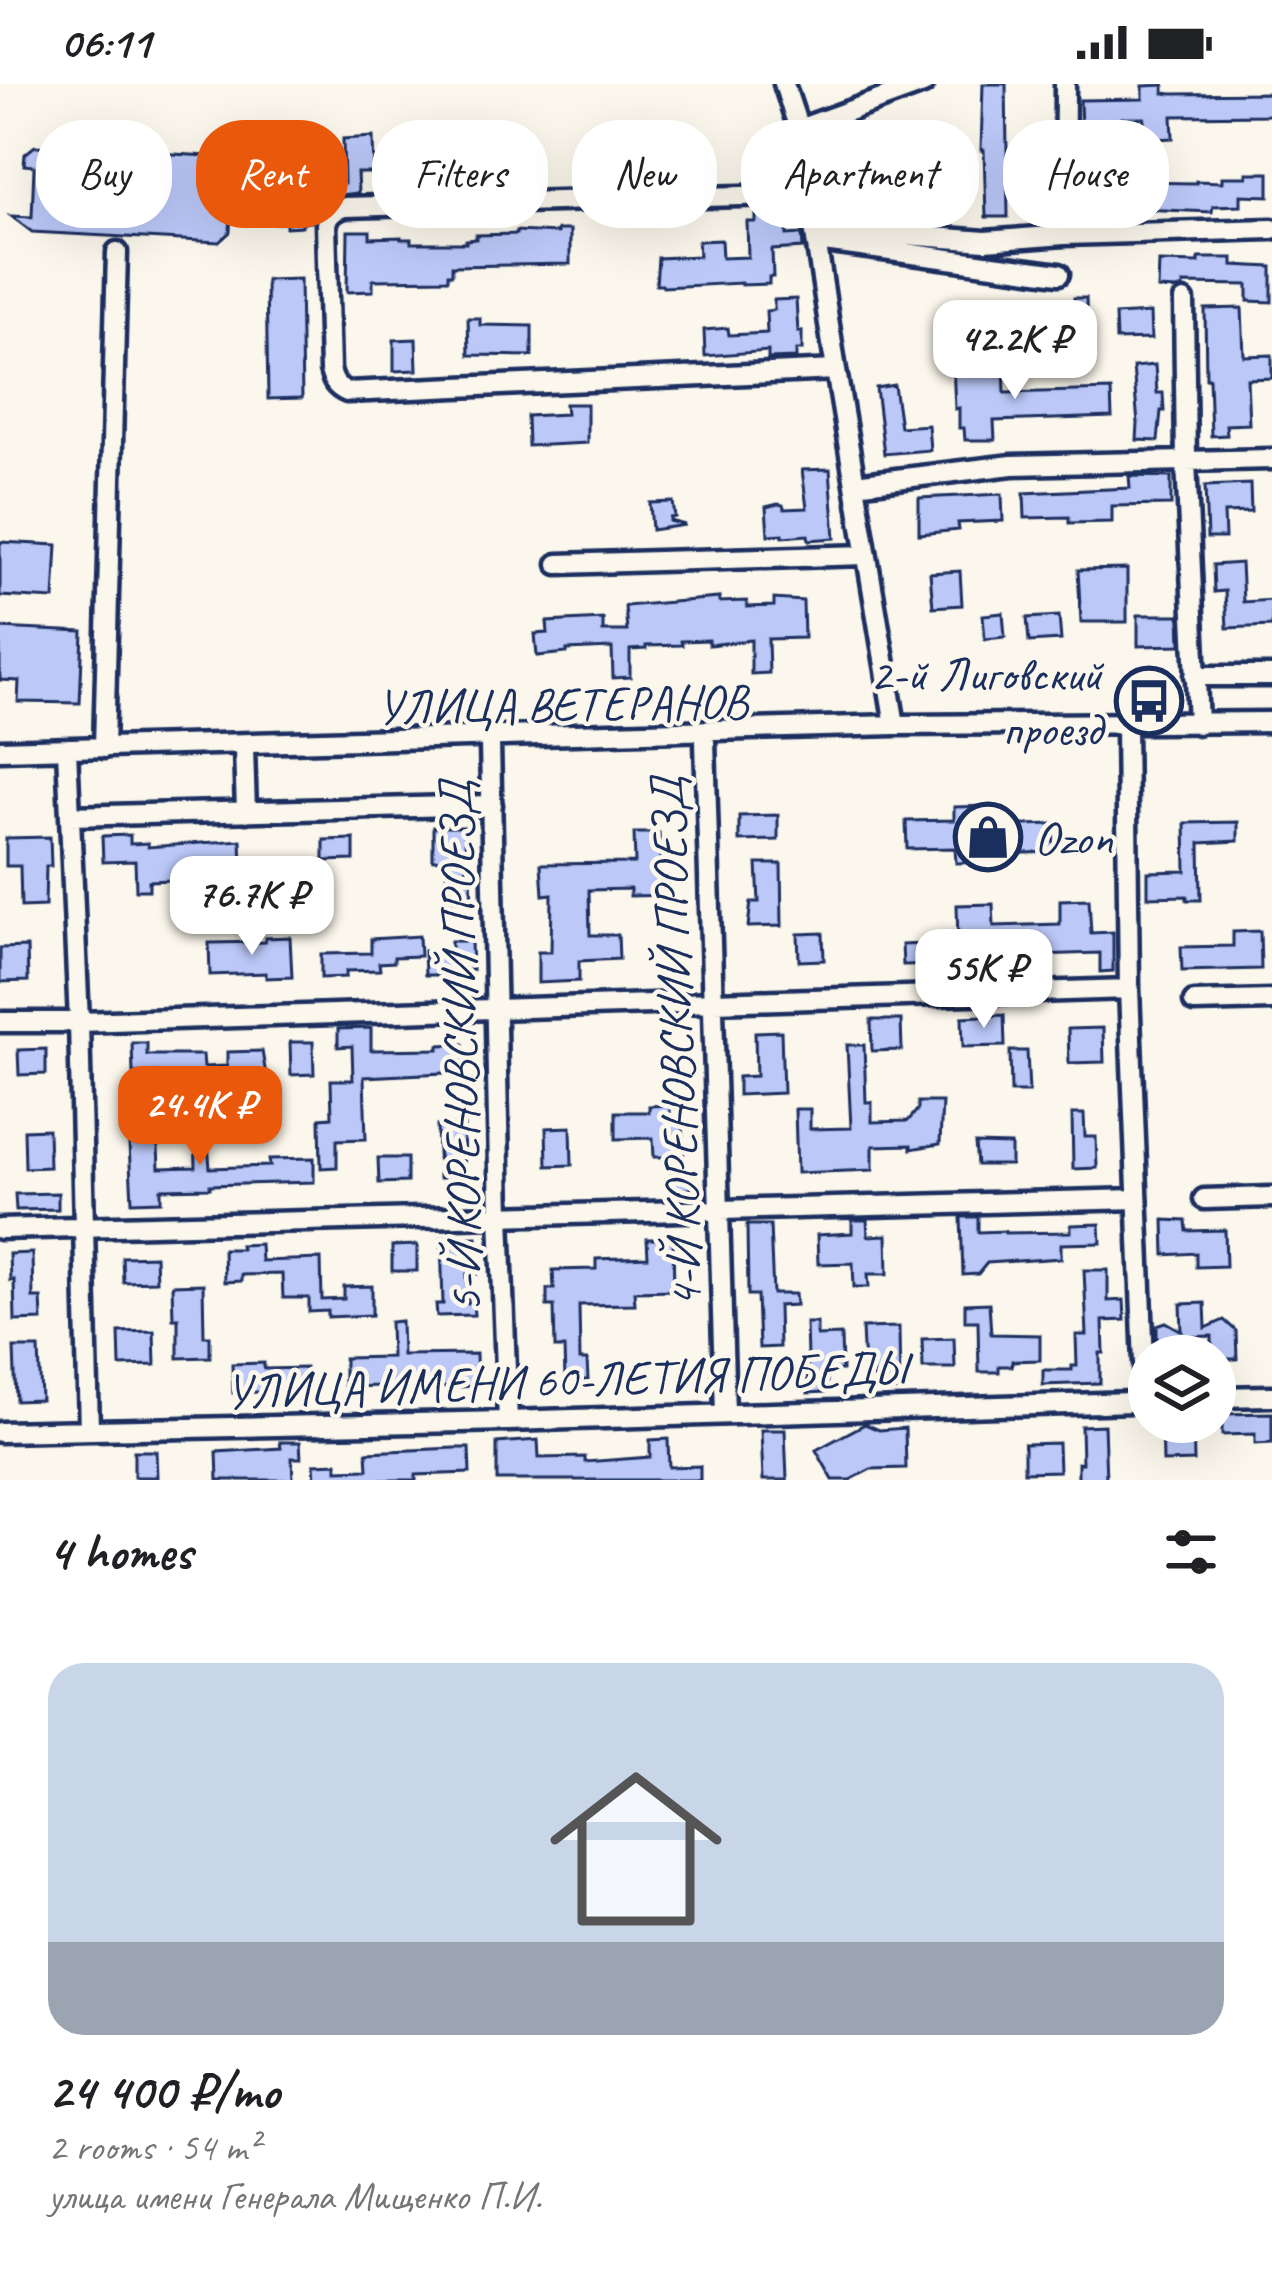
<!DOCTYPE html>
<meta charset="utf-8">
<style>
:root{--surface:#fff;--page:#f6f6f6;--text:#202124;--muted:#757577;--line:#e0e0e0;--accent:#ea580c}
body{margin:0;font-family:Caveat,sans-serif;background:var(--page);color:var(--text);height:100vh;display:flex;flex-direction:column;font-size:45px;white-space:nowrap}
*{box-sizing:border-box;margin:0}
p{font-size:39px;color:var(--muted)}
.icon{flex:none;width:66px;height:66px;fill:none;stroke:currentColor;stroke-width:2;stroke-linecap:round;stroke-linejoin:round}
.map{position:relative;height:1396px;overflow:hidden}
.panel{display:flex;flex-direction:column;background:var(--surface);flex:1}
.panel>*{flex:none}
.hud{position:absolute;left:36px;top:36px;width:1200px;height:108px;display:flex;gap:24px}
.tools{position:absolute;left:1128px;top:1251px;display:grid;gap:24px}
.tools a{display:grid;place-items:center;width:108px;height:108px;border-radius:50%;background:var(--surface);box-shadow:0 12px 48px #0002;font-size:60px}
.price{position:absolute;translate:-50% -102px;padding:0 27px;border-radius:24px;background:#fff;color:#222;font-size:39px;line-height:78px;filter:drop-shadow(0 3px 6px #0008)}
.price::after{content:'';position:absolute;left:50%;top:72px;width:36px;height:27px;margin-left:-18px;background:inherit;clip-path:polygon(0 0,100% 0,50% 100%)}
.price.selected{background:var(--accent);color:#fff}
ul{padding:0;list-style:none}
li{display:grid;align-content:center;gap:24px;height:636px;padding:0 48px}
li+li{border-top:3px solid var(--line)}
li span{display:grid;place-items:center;height:372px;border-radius:36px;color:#555}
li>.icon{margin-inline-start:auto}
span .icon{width:216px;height:216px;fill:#fffc;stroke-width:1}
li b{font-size:51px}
h2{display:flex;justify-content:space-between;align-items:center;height:144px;padding:0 48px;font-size:51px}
.tag{padding:0 42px;border-radius:48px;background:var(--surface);box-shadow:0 12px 48px #0002;font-size:42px;line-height:108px}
.tag.selected{background:var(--accent);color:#fff}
.status{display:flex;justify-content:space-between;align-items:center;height:84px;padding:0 60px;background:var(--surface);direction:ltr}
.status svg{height:33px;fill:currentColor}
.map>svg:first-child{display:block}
</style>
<div class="status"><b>06:11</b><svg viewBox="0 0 49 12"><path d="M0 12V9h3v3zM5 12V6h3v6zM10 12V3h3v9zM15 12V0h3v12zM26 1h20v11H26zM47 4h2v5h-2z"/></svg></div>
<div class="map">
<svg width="1272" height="1396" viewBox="0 0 1272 1396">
<rect width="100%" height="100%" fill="#fbf7ec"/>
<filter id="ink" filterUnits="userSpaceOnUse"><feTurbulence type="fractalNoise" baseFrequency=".00833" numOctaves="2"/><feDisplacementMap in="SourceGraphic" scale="24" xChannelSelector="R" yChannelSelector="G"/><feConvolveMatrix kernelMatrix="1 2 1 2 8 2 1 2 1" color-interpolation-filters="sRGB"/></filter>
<g filter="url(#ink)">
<!-- building -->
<path fill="#bbc8f8" stroke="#1b2f5e" stroke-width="3" d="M983,0H1006L1008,133H986L984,66H981Z
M1164,1V9L1172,10L1272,9V31L1172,32L1173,54L1155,55V49H1144V34H1122V44H1081L1080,16L1143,15V2Z
M373,53L374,89H357L358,109L339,111L338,92L344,98L343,55Z
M497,54L499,90L472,92V89L417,94V104H394L393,80L429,79L428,57Z
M35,62L225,73L233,82L230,148L219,158L32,148L11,132L32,133L34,82L24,81L25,70Z
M298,65V67H313L325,79L314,91H307L306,122L310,121L311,138L302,139V142L286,143V139H277V112H280L278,66Z
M1247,89H1269V112L1241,111V121L1213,122L1212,128L1140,125V113L1101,114V118L1079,116L1080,94L1108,96V94L1130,93V98L1196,99V97L1222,98V93H1247Z
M756,131H771V136H786L787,151L802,150L803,164L772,166L773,193H769V200L741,201V199L663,203L662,201H656L658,174L699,172L698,157L721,156L722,174L748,173L747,138H756Z
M557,146H570V180L452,182V190H448V195L373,196V207L347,208L348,147H370V154L401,153V155H411V159H466V156L476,155V151L516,150V147L557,149Z
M1199,174H1233V181L1272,183V218L1248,217V201L1183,200V204L1177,206L1158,205L1159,178L1199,179Z
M300,195L302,314L268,315L266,196Z
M1074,214H1086L1088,274L1076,275Z
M796,215L798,248L802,247V266H796V274L768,275V267L705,272L704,246L728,244L729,251L767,249L766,227L774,226V216Z
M1242,224L1244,272L1272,271V294L1247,295L1249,340L1226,341L1227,351L1211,352L1209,294H1206L1205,225Z
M999,226L1000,251L954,253L953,228Z
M1150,229L1151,255L1116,256L1115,231Z
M468,234H480V241L532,242V272L469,271Z
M1038,246L1039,269L1011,271L1010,248Z
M416,255L417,286L394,287V256Z
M1004,279L1005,309L1111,306L1112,333L994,337L995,356H965L964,344H959V324L955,325L953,280Z
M1155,281L1157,309H1163L1164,327H1161L1158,357L1137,356L1138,340L1133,283Z
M894,301L900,343L928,341L930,366L884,370L876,304Z
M565,320H587V359L528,362L527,332L566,330Z
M830,385L835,454L809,456L808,451L783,453V450L768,451L766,423L778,420L783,421L784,425L807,424L802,386Z
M1129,392L1171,393V421L1112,422V438L1069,439V433L1025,434L1024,409L1130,404Z
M1250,400L1251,428L1224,429L1225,454H1207L1205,402Z
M1002,410L1003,437L958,439L959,446L919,450V414Z
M673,418L675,433L670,434V437L685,441L652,446L650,419Z
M0,458L57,461L54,515L0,512Z
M1241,479L1243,518L1272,516V542L1227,544L1225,507L1214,508L1213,481Z
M1127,485V538H1081L1078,486Z
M960,487L962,521L933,523L930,489Z
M719,514V518L747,517V523L774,522V515L803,517L804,554L768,555L769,589L751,590V556L709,561V556L681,557L682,561L646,562V565L630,566V593L613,594L612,564L567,566V569L537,572L535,550L548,549L547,538L603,535V547H627L625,522Z
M1003,529L1005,553L985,555L983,531Z
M1138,531H1180L1181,561L1138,562Z
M1059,532L1061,556L1029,558L1027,534Z
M0,544L83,548L80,619L18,618L19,597L0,596Z
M993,722L994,742L1053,740L1054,768L995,770V778L956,779L955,764L907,765L906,737L954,736V723Z
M778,731V756L739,757V732Z
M1238,738V757L1200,759L1201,816H1187V812L1148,813V788L1186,787L1185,739Z
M433,743H465L466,794H471L472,817L447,818L446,775L433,776Z
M634,749H659L661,793H672V811L630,812V805L589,806L590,851H618L619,875L579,877V897L538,899V868H551L552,810L543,811L541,780L635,779Z
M130,751V760L148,759V763L241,756L242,783L202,784L204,823H187L186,811L174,812L173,796L149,797V806H136L135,777L103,778L102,752Z
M50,753L51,782H46L45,822L21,823L20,782H6V754Z
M354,755V776L324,777V756Z
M757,780H781L782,842L748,843L751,818H759Z
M1089,815L1091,849L1113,848V887L1100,888V869L1004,872V889L986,890V884H952L951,880L903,881L902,861L951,859V857H958L957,821L993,820L994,842L1060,840V816Z
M1260,847L1261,885L1182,887L1181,863L1233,862V848Z
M823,849L824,876L799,877L798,850Z
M419,852L420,872L394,873V878L379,879L380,886L346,887V893L321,894V870L371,869V855Z
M290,853L292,893L266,894V889L210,891L209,859L265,858V854Z
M451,857H471L472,886L439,887V891H425L424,867L451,866Z
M27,863L28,897L0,898V864Z
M1004,931L1005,962L963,963L962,933Z
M871,936H901L902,966L872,967Z
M371,944V966L439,965V961L463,960L464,988L364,993L366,1055L337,1056V1083L321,1084L320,1034L332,1033L331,996H353L352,962L338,963V945Z
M1103,944L1104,978L1069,979L1068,945Z
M781,947L783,1009L738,1011V993L756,992L755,948Z
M290,958H313L314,990L291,991Z
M132,959H147V971H203L204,983L227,982V968L262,967L267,997L224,999V995L157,999L156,988L133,989Z
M847,961H864L866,1018H872V1038L908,1037L918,1025V1018H942L940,1060L911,1065V1061L873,1062V1086L797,1089L795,1025H810V1045L851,1044Z
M46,965V990L19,991L18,966Z
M1010,967H1027L1029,1008H1011Z
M670,1021V1037H683L684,1089H690L691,1105L670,1106V1073H654L653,1054L616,1055V1028H649V1022Z
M1072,1030H1084L1085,1053H1096L1097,1084L1073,1085Z
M157,1041L159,1084L196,1083L195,1046H207L210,1084L270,1082L269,1075L314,1074V1098L210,1101V1104L161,1105V1117L132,1118L128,1042Z
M464,1041L463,1094H439L437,1042Z
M571,1043L572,1081L547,1082L546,1044Z
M48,1045L49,1083L25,1084L24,1046Z
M975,1060L1011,1061V1081H977Z
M378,1074H407V1098L379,1099Z
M58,1109V1125L16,1126L15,1110Z
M961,1133H978V1148L1005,1147V1149L1071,1148V1141L1100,1140L1101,1159L1061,1160V1174L987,1179L978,1190L963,1191Z
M852,1136H867L868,1152L887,1151L888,1190H868L869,1203H854L853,1179L818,1180L817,1151L852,1149Z
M1164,1136L1186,1137L1187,1147L1225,1146L1226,1182L1196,1183V1169L1165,1171Z
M747,1141H770L773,1210H795L796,1221L778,1222L779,1263L759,1264L757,1211H748Z
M477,1153L478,1190H467L468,1219H473L474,1231L437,1232L436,1220H443L441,1154Z
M647,1155H673L674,1206L634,1207L635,1220L579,1221L580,1276H587L588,1296H565L564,1264H555L554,1222H547V1205H554L553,1186L596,1185V1175L648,1173Z
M260,1160L261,1177L321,1175L322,1216L344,1215V1203L372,1202V1231L328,1233V1227L309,1228V1214H283L282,1190L241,1191V1197L224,1198L223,1165H241L240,1161Z
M417,1161V1187H392V1162Z
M32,1169L33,1214H41L42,1236L15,1237L14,1196L10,1197L9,1170Z
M155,1172L156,1197L123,1198L122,1173Z
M1084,1186H1108V1217L1124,1216L1125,1236L1103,1237L1104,1269H1100V1299L1043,1301V1286H1072V1282H1077L1076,1251H1087Z
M203,1200L204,1252H210V1273L178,1274V1234H173L172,1201Z
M989,1219L991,1250L1040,1251V1276L1012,1277V1282H999V1288H979L978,1237H965V1220Z
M1205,1219L1206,1244L1224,1236L1236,1247L1237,1275H1215V1272H1212V1252L1177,1253L1178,1272H1157V1241L1166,1238L1182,1247L1181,1220Z
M401,1237L402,1271L476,1270L477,1302L384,1306V1302L344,1303V1274L391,1273L390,1238Z
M806,1239H817V1252L841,1251L842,1286H828L826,1308L808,1309Z
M899,1243L900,1306L880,1307V1294H873L872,1285H864L862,1244Z
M154,1247L155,1281L120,1282L119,1248Z
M954,1254L955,1284H923L922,1255Z
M14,1264H39L41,1316L16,1317Z
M264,1279V1285L305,1284L306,1306L233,1309L232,1280Z
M1272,1329V1359L1255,1360V1350L1222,1351V1330Z
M1162,1338H1193L1194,1377L1163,1378Z
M865,1340L879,1346L905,1344L906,1384L871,1385L850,1396H833L816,1366Z
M1104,1341L1106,1396H1078V1379H1082L1081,1342Z
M761,1346H785L787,1396H763Z
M668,1355L669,1383L700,1382V1396H497V1359L538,1356L539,1374L585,1373V1378L650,1373V1356Z
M280,1358H300L301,1374H292L293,1396H218L217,1368L281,1364Z
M1058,1359L1059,1387L1024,1388V1360Z
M455,1364H469L470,1389L416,1391V1396H315L314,1380L337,1379V1386L368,1385L367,1368Z
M134,1367H156L157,1393H134Z"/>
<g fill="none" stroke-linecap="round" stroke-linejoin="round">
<defs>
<path id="minor" d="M784,0L799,45L836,286L895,641
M799,45L923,0
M810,110L345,123C335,126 329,129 326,140L330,286C333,298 336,303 347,308L836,286
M815,144L985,157L1064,151L1272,145
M1064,151L1065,0
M817,157L1059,190
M1184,217L1186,377L1198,640
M855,400L1012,381L1272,375
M558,480L866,471
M1195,592H1272
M705,657L725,1330
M490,659L500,1132L508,1337
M104,664L117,168
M244,664L246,728
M67,665L79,938L89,1346
M0,666L895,641L1272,638
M70,732L492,721
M1194,918L1272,916
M0,938H79L1129,905
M1204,1115L1272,1113
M0,1145L1137,1115
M1215,1313L1272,1312
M0,1348L508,1337L1133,1318L1145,1305L1129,905L1126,641"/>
</defs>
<!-- minor casing -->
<use href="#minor" stroke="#1b2f5e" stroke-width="27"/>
<!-- minor -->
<use href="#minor" stroke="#fbf7ec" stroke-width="18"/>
</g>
</g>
<!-- icons -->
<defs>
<symbol id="bus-ring" viewBox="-11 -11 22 22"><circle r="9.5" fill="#fbf7ec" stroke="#1b2f5e" stroke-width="1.5"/><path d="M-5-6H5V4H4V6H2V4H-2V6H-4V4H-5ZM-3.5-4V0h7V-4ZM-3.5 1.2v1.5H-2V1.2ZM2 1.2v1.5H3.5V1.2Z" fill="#1b2f5e"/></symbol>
<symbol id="shop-ring" viewBox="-11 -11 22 22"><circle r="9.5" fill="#fbf7ec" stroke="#1b2f5e" stroke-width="1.5"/><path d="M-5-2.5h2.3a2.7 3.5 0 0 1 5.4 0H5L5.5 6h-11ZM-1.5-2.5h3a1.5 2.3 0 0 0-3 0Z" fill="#1b2f5e"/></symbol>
</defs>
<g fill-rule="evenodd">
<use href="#bus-ring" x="1111" y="579" width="76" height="76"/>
<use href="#shop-ring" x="950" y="715" width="76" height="76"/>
</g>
<g text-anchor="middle" stroke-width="9" stroke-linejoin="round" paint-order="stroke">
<!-- poi labels -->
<g font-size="48" fill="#1b2f5e" stroke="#fbf7ec" text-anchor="end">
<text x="1102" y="606">2-й Лиговский<tspan x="1102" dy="55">проезд</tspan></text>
<text x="1034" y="770" text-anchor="start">Ozon</text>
</g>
<!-- street labels -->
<g font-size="48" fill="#1b2f5e" stroke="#fbf7ec">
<text transform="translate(562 619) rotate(-1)" y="17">УЛИЦА ВЕТЕРАНОВ</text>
<text transform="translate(675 959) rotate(-92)" y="17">4-Й КОРЕНОВСКИЙ ПРОЕЗД</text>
<text transform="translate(459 963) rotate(-91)" y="17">5-Й КОРЕНОВСКИЙ ПРОЕЗД</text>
<text transform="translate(566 1295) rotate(-2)" y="17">УЛИЦА ИМЕНИ 60-ЛЕТИЯ ПОБЕДЫ</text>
</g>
</g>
</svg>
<div class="tools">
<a><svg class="icon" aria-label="layers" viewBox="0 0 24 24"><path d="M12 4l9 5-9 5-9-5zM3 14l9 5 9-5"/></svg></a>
</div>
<b class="price" style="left:1015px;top:318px">42.2K ₽</b>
<b class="price" style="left:252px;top:874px">76.7K ₽</b>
<b class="price" style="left:984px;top:947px">55K ₽</b>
<b class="price selected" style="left:200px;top:1084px">24.4K ₽</b>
<div class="hud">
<a class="tag">Buy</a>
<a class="tag selected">Rent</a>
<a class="tag">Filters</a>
<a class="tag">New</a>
<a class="tag">Apartment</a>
<a class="tag">House</a>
</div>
</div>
<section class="panel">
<h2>4 homes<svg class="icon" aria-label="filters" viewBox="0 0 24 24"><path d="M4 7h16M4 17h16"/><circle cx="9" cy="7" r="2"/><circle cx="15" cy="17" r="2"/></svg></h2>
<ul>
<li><span style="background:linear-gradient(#c9d6e8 75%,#9aa5b1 0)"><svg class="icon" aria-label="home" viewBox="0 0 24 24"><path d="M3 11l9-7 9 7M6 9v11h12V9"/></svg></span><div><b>24 400 ₽/mo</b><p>2 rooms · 54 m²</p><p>улица имени Генерала Мищенко П.И.</p></div></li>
</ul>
</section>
